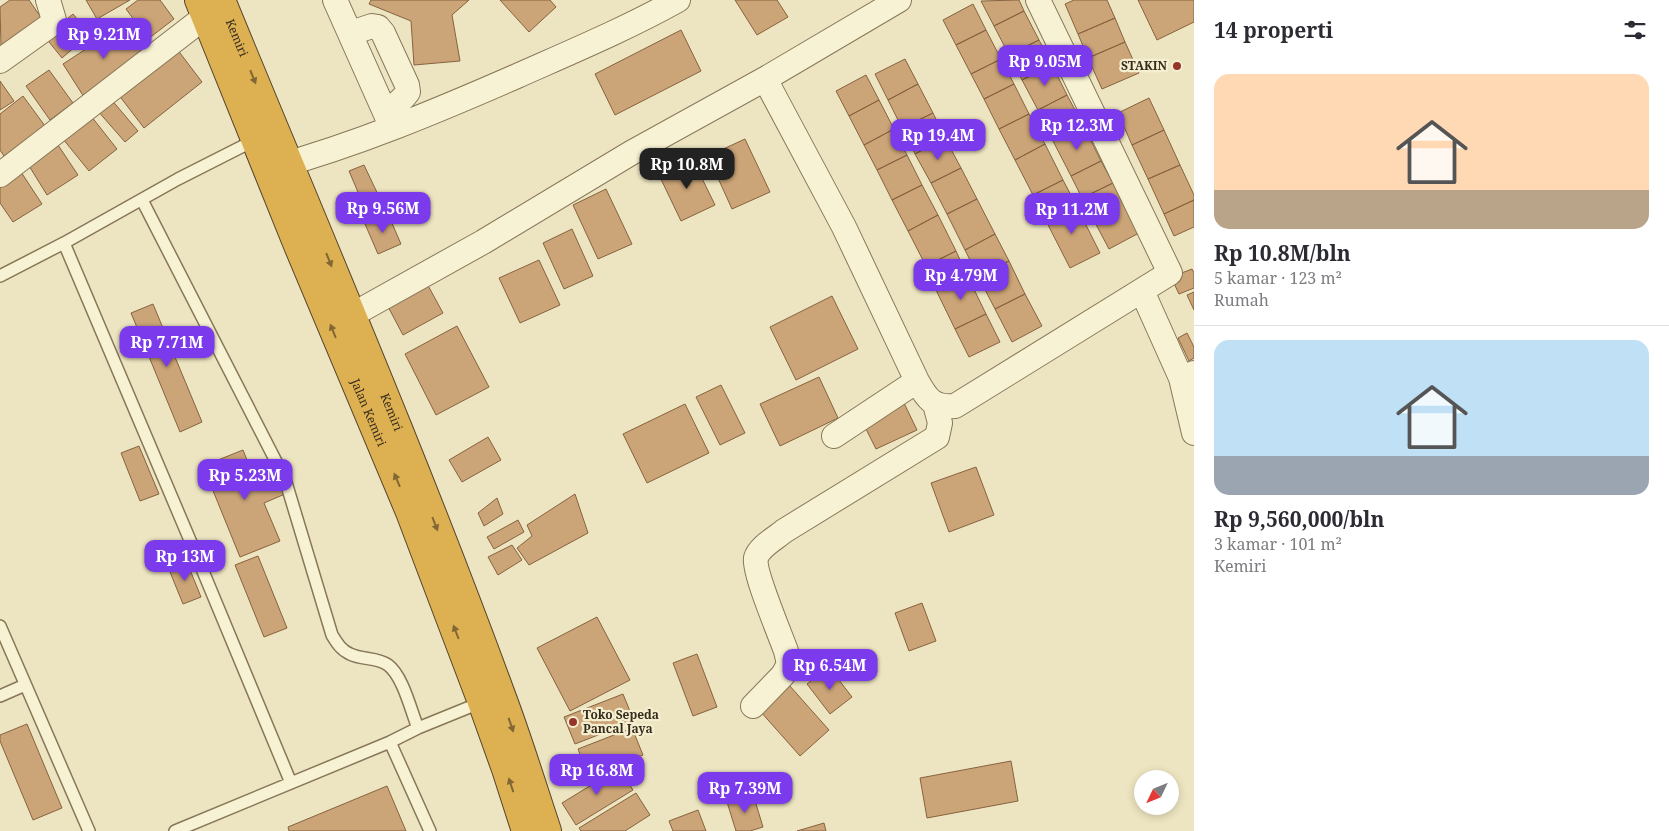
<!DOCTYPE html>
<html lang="id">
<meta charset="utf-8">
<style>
:root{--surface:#fff;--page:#f2f2f3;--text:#2b2b33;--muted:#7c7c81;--line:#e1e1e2;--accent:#7c3aed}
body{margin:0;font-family:"Noto Serif",serif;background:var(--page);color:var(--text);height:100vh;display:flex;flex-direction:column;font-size:19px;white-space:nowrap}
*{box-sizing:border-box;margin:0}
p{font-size:16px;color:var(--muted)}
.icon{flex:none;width:28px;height:28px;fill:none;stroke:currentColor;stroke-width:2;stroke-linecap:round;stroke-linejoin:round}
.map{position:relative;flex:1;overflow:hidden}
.panel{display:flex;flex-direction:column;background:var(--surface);width:475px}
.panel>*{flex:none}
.needle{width:32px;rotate:227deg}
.buttons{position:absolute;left:1134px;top:770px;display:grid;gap:10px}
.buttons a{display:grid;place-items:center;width:45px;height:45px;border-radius:50%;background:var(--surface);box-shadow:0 2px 8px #0003;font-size:25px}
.price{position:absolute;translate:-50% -42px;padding:0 11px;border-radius:10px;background:var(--accent);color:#fff;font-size:16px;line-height:32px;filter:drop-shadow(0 1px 2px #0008)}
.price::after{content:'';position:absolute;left:50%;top:30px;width:15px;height:11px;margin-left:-8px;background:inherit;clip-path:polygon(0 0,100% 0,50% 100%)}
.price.selected{background:#222;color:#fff}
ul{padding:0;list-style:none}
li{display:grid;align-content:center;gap:10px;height:265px;padding:0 20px}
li+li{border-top:1px solid var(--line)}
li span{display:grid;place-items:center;height:155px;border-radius:15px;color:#555}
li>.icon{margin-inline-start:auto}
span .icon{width:90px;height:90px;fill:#fffc;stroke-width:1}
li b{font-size:21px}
h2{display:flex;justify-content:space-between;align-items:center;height:60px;padding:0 20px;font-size:21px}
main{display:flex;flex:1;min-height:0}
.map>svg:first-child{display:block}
</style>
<main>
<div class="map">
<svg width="1194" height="831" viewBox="0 0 1194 831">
<rect width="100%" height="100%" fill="#ede5c1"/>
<!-- building -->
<path fill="#cba477" stroke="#86633f" d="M10,0H29L42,19L1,47L0,7Z
M86,0H130L97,19Z
M138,0H160L174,19L148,39L126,9Z
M371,0H469L452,15L460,61L414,65L411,21L369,4Z
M500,0H550L556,7L529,32Z
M735,0H777L788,17L757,35Z
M1019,0L1024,11L994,26L981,1Z
M1074,0H1107L1115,18L1078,34L1065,4Z
M1138,0H1194V22L1157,40Z
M973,4L986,30L956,45L943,20Z
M1024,11L1039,40L1009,55L994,26Z
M73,14L90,34L62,58L45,37Z
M1115,18L1125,42L1088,58L1078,34Z
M124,24L145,57L84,97L63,64Z
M681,30L701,71L615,115L595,74Z
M986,30L1001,59L971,74L956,45Z
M1039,40L1052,65L1022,80L1009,55Z
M1125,42L1139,73L1102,89L1088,58Z
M177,49L202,82L144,128L118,94Z
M905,59L918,84L888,100L875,74Z
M1001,59L1014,84L984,99L971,74Z
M1052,65L1067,95L1038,110L1022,80Z
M49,70L73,103L50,120L26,86Z
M866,75L879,100L849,116L836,91Z
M0,81L14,101L0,110Z
M918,84L933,113L902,128L888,100Z
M1014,84L1029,114L999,129L984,99Z
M1067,95L1083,125L1053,141L1038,110Z
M23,96L45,126L4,156L0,150V114Z
M110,98L138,131L125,142L97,110Z
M1149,98L1164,130L1132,145L1118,113Z
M879,100L894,129L864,145L849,116Z
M933,113L945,138L915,154L902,128Z
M1029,114L1045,144L1015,160L999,129Z
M91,116L117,149L89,171L63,139Z
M1083,125L1101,161L1071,176L1053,141Z
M894,129L907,155L877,170L864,145Z
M1164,130L1180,165L1148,179L1132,145Z
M945,138L961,168L931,183L915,154Z
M745,139L770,192L732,209L708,156Z
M56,142L78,175L47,195L26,161Z
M1045,144L1063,180L1033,195L1015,160Z
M907,155L922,185L892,200L877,170Z
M693,160L715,205L681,221L659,175Z
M1101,161L1113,183L1082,198L1071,176Z
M364,165L382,203L366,211L349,171Z
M1180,165L1194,195V200L1164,214L1148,179Z
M961,168L977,199L947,214L931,183Z
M21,172L42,204L13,222L0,203V186Z
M1063,180L1074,201L1044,217L1033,195Z
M1113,183L1139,233L1109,249L1082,198Z
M922,185L938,215L908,231L892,200Z
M606,189L632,244L598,259L573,205Z
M977,199L995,234L965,250L947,214Z
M1194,200V227L1174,236L1164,214Z
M1074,201L1100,253L1070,268L1044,217Z
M388,214L401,244L378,254L365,224Z
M938,215L956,251L926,266L908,231Z
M572,229L593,276L564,289L543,243Z
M995,234L1009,261L978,276L965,250Z
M956,251L966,273L935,288L926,266Z
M539,260L560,305L520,323L499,278Z
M1009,261L1025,294L995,309L978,276Z
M1192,269L1194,273V288L1179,294L1171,277Z
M966,273L986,314L955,329L935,288Z
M425,280L443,313L403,335L385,301Z
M1194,292V310L1187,295Z
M1025,294L1042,326L1012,342L995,309Z
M832,296L858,349L796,380L770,327Z
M153,304L202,422L180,432L131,313Z
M986,314L1000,342L969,357L955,329Z
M457,326L489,387L436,415L405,354Z
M1187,333L1194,347V358L1189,361L1178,338Z
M819,377L838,418L780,446L760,404Z
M721,385L745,433L720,445L696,397Z
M903,401L917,430L876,449L862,421Z
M685,404L709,453L647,483L623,434Z
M488,437L501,460L462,482L449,460Z
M139,446L159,494L140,501L121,453Z
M243,450L253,475L274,466L285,494L264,503L280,541L240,557L203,466Z
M976,467L994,515L949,532L931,483Z
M575,494L588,533L529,565L517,548L532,536L527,525Z
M497,498L503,514L484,526L478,513Z
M518,520L524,532L494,549L487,537Z
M512,545L522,560L498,575L488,557Z
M258,556L287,628L264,637L235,565Z
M186,560L201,597L183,604L168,567Z
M922,603L936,641L909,651L895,613Z
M597,617L630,680L570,711L537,648Z
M697,654L717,707L693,716L673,663Z
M829,667L852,697L830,714L807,684Z
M789,685L829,730L800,756L760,711Z
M623,694L634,721L575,744L564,717Z
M27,724L62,808L33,820L0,741V735Z
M632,728L643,755L589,777L578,749Z
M1011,761L1018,801L927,818L920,778Z
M619,768L633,790L576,825L562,803Z
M387,786L406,831H289L288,827Z
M636,793L650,815L625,831H581L579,828Z
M753,794L763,827L750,831H736L727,802Z
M698,810L706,831H673L669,821Z
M824,823L826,831H797Z"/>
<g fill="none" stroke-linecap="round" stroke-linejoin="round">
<defs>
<path id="lane" d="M142,200L285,479L332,635C337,643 341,650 350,654C362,660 377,657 388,665C403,676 411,711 418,728
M64,243L195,552L291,783
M0,276L64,243L178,179L257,139
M0,626L89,831
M0,696L25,685
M390,742L430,831
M175,831L390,742L418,728L482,702"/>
<path id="street" d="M335,0L392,128
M351,33L372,26L378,27L383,33L407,85L408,92L404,97L386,114
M0,61L49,26L54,20L48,0
M765,79L844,227L917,381C927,399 933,408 955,406L1170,273L1038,0
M272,168C356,145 437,111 517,76C571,52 626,29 678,0
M0,175L206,16
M1142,291L1181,378L1194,373
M352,315L483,242L631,153L765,79L899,0
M1181,378L1194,433
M834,436L917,381
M753,706L783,675L789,664L786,651C780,634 753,571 756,558C759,547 776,538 784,531L937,437L940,423L935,404"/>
<g id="highway">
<path id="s1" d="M199,0L297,243L410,512L482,702L506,769L526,831"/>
<path id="s2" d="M221,0C316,231 415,460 501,695C518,740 532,786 547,831"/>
</g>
</defs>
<!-- lane casing -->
<use href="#lane" stroke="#877759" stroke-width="14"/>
<!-- street casing -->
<use href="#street" stroke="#877759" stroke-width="26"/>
<!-- highway casing -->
<use href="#highway" stroke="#54442d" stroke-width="30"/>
<!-- lane -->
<use href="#lane" stroke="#f8f2d4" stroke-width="11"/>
<!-- street -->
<use href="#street" stroke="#f8f2d4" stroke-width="24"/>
<!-- highway -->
<use href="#highway" stroke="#ddb051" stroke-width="28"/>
</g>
<!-- one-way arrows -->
<defs><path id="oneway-solid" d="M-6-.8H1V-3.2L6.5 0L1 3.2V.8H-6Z" transform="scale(1.25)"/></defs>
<g fill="#816734">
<use href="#oneway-solid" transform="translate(253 77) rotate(68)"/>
<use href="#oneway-solid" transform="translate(329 260) rotate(68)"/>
<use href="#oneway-solid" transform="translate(333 331) rotate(-112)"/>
<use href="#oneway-solid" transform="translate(397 480) rotate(-113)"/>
<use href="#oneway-solid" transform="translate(435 524) rotate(69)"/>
<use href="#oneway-solid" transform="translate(456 632) rotate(-111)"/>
<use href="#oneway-solid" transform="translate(511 725) rotate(71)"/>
<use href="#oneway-solid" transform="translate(511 785) rotate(-108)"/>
</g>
<!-- markers -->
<g fill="#953529" stroke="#f5efd0" stroke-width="2">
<circle cx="1177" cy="66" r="5"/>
<circle cx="573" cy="722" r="5"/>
</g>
<g text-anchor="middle" stroke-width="4.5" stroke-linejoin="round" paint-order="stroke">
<!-- street labels -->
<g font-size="12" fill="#362c1d" stroke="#f5efd0">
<text dy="4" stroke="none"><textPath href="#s2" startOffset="41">Kemiri</textPath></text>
<text dy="4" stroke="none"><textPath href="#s1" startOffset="446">Jalan Kemiri</textPath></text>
<text dy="4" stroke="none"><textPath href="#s2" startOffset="446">Kemiri</textPath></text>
</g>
<!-- poi labels -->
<g font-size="12" font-weight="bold" fill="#362c1d" stroke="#f5efd0" text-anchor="end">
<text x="1167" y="70">STAKIN</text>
<text x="583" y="719" text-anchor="start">Toko Sepeda<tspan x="583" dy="14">Pancal Jaya</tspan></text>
</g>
</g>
</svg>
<div class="buttons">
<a><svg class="needle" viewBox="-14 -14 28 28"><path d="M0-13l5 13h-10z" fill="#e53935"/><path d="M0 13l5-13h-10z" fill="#7c7c81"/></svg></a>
</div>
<b class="price" style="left:104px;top:60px">Rp 9.21M</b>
<b class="price" style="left:1045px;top:87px">Rp 9.05M</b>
<b class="price" style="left:1077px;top:151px">Rp 12.3M</b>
<b class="price" style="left:938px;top:161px">Rp 19.4M</b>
<b class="price selected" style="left:687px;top:190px">Rp 10.8M</b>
<b class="price" style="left:383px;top:234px">Rp 9.56M</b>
<b class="price" style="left:1072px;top:235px">Rp 11.2M</b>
<b class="price" style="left:961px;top:301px">Rp 4.79M</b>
<b class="price" style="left:167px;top:368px">Rp 7.71M</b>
<b class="price" style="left:245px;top:501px">Rp 5.23M</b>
<b class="price" style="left:185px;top:582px">Rp 13M</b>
<b class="price" style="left:830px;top:691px">Rp 6.54M</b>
<b class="price" style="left:597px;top:796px">Rp 16.8M</b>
<b class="price" style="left:745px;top:814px">Rp 7.39M</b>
</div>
<section class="panel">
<h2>14 properti<svg class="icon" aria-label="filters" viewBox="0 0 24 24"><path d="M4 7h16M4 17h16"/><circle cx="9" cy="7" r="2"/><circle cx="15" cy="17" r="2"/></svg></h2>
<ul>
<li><span style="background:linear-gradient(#ffd9b3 75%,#b9a48a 0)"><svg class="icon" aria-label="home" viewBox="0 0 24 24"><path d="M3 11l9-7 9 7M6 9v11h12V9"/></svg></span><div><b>Rp 10.8M/bln</b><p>5 kamar · 123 m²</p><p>Rumah</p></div></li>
<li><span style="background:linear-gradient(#bfe0f5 75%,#9aa5b1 0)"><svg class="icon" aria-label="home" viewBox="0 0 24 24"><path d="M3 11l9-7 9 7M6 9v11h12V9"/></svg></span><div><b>Rp 9,560,000/bln</b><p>3 kamar · 101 m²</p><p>Kemiri</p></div></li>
</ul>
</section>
</main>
